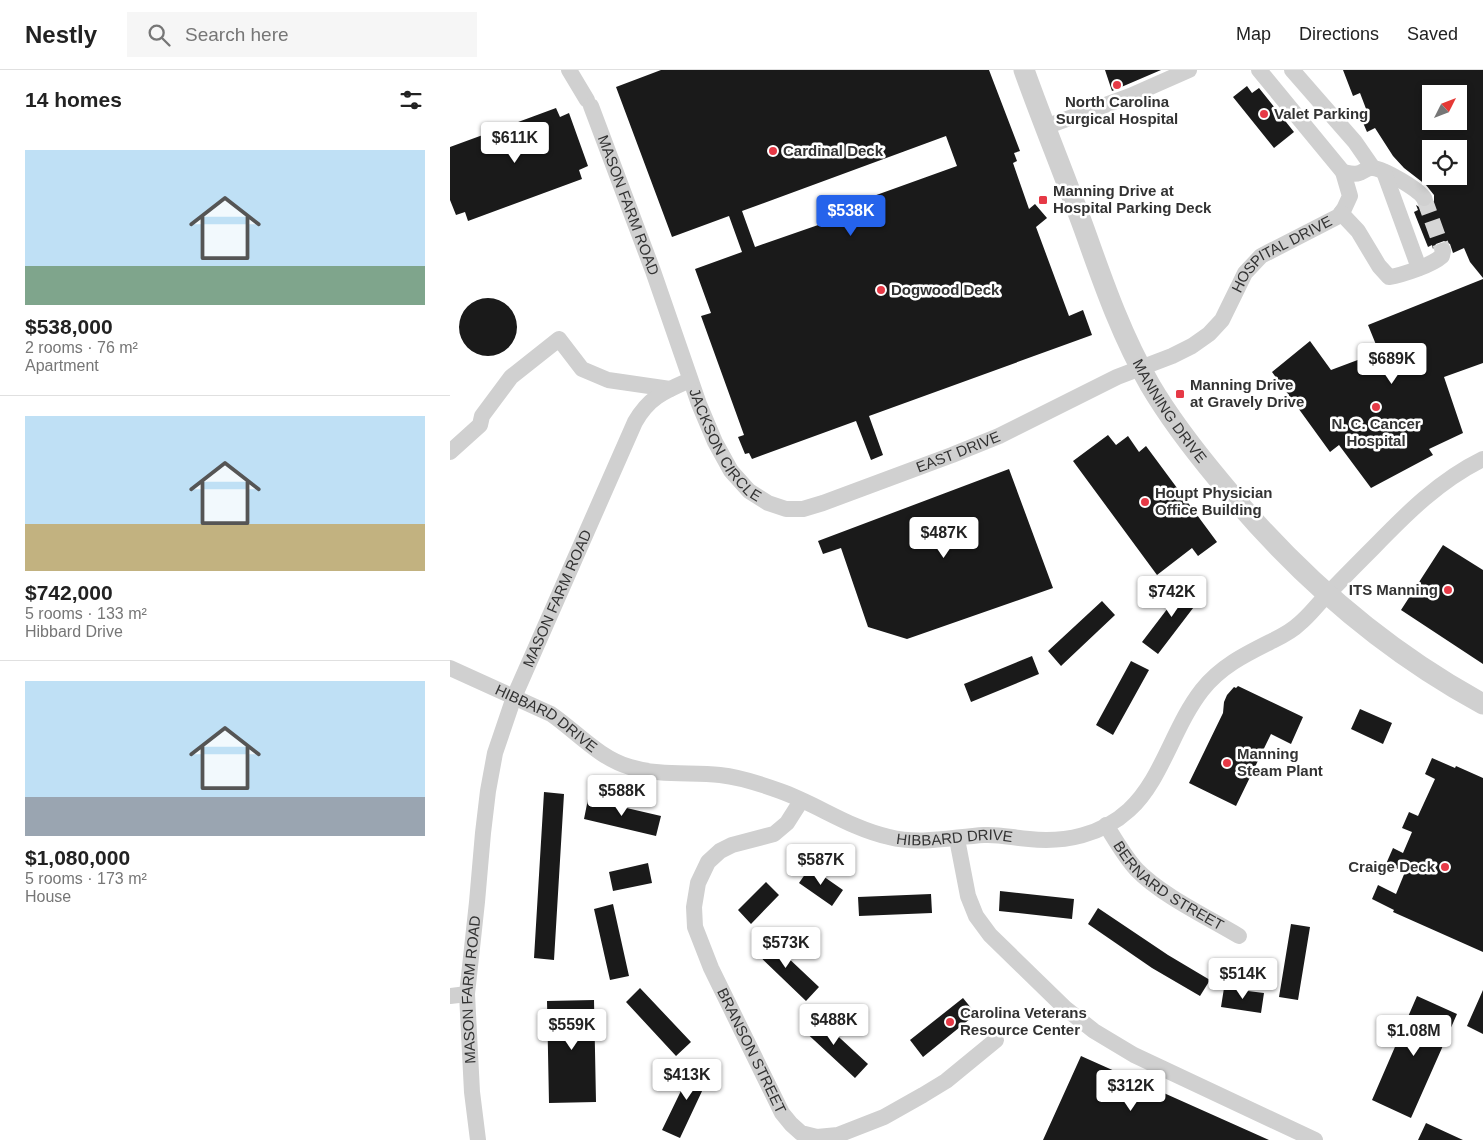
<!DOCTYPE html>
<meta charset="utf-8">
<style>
:root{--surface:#fff;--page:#f6f6f6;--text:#222;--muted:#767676;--line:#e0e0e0;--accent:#2563eb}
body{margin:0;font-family:Helvetica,sans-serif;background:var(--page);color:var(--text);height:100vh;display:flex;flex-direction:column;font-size:19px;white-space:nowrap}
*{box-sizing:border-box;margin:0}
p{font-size:16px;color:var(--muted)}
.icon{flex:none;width:28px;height:28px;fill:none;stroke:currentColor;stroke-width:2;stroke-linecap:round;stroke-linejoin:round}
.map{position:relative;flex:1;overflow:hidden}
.panel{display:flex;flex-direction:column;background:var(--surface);width:450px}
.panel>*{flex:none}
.needle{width:32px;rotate:48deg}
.fabs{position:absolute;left:972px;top:15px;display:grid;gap:10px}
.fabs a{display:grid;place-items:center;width:45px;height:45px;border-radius:0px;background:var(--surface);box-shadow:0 2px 8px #0003;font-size:25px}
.price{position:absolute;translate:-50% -42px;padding:0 11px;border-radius:5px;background:#fff;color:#222;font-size:16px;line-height:32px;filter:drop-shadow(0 1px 2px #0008)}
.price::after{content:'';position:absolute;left:50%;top:30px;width:15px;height:11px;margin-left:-8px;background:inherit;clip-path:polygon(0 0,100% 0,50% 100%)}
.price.current{background:var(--accent);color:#fff}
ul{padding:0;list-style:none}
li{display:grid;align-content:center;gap:10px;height:265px;padding:0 25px}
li+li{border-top:1px solid var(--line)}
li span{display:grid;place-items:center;height:155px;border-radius:0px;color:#555}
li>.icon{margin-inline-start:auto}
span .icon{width:90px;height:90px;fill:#fffc;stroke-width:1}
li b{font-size:21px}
h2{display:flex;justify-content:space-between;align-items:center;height:60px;padding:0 25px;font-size:21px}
header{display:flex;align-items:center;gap:30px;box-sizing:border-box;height:70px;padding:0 25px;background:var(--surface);border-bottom:1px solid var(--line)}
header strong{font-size:24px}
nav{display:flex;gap:28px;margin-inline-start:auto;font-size:18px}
.search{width:350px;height:45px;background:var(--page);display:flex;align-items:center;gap:12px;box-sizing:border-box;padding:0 18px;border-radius:0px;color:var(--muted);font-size:19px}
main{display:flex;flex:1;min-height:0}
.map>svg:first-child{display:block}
</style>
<header>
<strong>Nestly</strong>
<div class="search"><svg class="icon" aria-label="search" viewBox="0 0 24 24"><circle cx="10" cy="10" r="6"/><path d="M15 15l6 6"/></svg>Search here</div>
<nav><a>Map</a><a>Directions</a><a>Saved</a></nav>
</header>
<main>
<section class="panel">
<h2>14 homes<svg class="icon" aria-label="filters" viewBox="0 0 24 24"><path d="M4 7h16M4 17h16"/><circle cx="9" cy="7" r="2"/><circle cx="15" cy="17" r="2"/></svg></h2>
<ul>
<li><span style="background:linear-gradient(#bfe0f5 75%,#7fa58c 0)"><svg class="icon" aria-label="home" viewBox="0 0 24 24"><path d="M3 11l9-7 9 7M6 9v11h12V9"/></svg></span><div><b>$538,000</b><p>2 rooms · 76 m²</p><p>Apartment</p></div></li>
<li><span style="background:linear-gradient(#bfe0f5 70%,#c2b280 0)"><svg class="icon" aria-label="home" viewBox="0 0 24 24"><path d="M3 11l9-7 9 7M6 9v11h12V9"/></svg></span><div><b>$742,000</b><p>5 rooms · 133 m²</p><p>Hibbard Drive</p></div></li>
<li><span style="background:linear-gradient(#bfe0f5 75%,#9aa5b1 0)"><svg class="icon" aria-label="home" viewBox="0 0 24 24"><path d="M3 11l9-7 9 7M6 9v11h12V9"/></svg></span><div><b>$1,080,000</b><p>5 rooms · 173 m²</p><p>House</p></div></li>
</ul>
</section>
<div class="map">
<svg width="1033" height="1070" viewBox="0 0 1033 1070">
<rect width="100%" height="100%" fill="#fff"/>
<!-- building -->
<path fill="#1a1a1a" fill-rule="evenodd" d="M211,0H539L570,81L564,83L567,91L563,93L579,139L585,134L597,148L586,157L619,246L633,240L642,265L419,346L433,385L421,390L406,351L302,389L299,383L295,384L288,367L294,365L251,246L261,243L245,199L292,182L279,146L222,167L166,17ZM496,66L507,96L368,146L371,154L305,177L292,141Z
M655,0H711L662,21Z
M893,0H1033V208L1020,192L1014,178L1003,183L1000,174L994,171L986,174L983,179L982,175L978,177L964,142L968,140L966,135L971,138L980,136L984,131V125L976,115L954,98L943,86L925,58L917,62L911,48L918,44L910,23L903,26ZM981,24H1009V51H981ZM981,79H1009V106H981Z
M797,16L802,23L809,18L844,62L824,78L783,27Z
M106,38L110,47L119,43L138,96L129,100L132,109L18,151L15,142L6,145L0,130V77Z
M1033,209V293L994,307L1013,363L979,379L983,385L921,418L889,375L880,382L822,302L860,271L881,300L929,282L918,255Z
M9 257a29 29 0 1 1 58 0a29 29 0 1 1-58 0Z
M658,365L666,375L678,366L689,382L696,376L767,472L748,486L742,478L707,505L623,391Z
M559,399L603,518L457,569L418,557L391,478L373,484L368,471Z
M993,475L1033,500V594L951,540Z
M737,513L753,525L708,584L692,572Z
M652,531L665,545L611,596L598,581Z
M582,586L589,604L521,632L514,614Z
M681,591L699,600L663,665L646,655Z
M788,616L853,647L841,674L821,664L786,736L739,713L773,643L774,632L777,625L784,617L786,618Z
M910,639L942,653L933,674L901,659Z
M982,688L1005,698L1006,696L1033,708V882L943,842L944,840L922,829L928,815L946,824L955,802L936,794L943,778L953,783L962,762L952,758L959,742L968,746L985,709L975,704Z
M94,722L114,724L104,890L84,888Z
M138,729L211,746L206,766L134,749Z
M198,793L202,813L163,821L159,802Z
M360,797L393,820L382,836L349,813Z
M316,812L329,825L301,854L288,840Z
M550,821L624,829L622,849L549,841Z
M481,824L482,843L409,846L408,827Z
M163,834L179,906L160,910L144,839Z
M648,838L718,885L760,910L750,926L702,898L638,854Z
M841,854L860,857L848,930L829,927Z
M316,867L369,917L356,931L303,880Z
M190,918L241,972L226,986L176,932Z
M774,918L814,923L811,943L771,937Z
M1033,920V964L1017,956Z
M967,926L1007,944L961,1048L922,1030Z
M513,928L526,944L473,987L460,970Z
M144,930L146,1032L99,1033L97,931Z
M364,944L418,994L405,1008L351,958Z
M631,986L819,1070H593Z
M244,994L261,1002L230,1068L212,1060Z
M976,1053L1013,1070H968Z"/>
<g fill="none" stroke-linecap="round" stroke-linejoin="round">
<!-- minor-tunnel -->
<path stroke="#d6d6d6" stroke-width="16" stroke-dasharray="16 8" stroke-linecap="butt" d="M974,128L993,181"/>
<!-- minor -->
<g stroke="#d0d0d0" stroke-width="16">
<path d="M119,0L137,30"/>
<path d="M842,0L905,72L923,98"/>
<path id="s1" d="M141,36L203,201L249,334L265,372L281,401L299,421L318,433L336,439H353L373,433L502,385L549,366L667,307L722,286L742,276L759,264L772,250L795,203L811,186L889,146L894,139L900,126L893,102L809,0"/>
<path d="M595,57L680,26L739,0"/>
<path d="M893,102C898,103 904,105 909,103C914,102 917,97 923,98C934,99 968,119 974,128"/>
<path d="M934,102L969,198"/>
<path d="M891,143L908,161L929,196L939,207C953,205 982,195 992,186L993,181"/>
<path d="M0,382L30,355L32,346L61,307L109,269L132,299L158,310L220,319"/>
<path id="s2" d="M0,598L101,644C127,662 149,688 180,697C209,706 240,702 270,705C289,707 311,714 330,721C367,734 399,758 439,767C471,775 502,767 534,765C549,764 564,768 579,769C614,773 652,765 679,740C712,710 723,657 752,620C770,597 794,585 820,572C830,567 841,562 849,554C859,546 867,535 876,526C892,509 908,493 924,477C957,443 990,410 1033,389"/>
<path id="s3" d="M351,731L337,753L324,764L282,775L270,781L258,792L248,813L244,837L245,857L261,898L332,1043L341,1054L351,1063L367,1067L388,1065L434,1047L473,1025L496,1011L546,970"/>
<path id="s4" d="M656,755C666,771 675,787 687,800C711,825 759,848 789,866"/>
<path d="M507,769L518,826L526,846L540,865L615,938L644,961L684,985L865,1070"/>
<path d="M0,926L17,924"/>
<path id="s5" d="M28,1070L22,1022L17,924L27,832L33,763L38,721L45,683L64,627L185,352C199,327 215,321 240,310"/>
</g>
<!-- tertiary -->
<path stroke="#d0d0d0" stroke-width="21" id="s6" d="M574,0C594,56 617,111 637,167C655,218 673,268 700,315C720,349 744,380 769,410C843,501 930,578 1033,634"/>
</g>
<!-- markers -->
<g fill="#e63946" stroke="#fff" stroke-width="2">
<circle cx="667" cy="15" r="5"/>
<circle cx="814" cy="44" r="5"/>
<circle cx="323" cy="81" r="5"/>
<rect x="588" y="125" width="10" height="10" rx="2.5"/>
<circle cx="431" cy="220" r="5"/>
<rect x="725" y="319" width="10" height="10" rx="2.5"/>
<circle cx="926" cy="337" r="5"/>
<circle cx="695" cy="432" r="5"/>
<circle cx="998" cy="520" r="5"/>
<circle cx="777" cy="693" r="5"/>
<circle cx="995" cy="797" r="5"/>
<circle cx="500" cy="952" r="5"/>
</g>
<g text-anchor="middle" stroke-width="5" stroke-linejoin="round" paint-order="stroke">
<!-- poi labels -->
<g font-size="15" font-weight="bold" fill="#333" stroke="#fff" text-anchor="start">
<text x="667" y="37" text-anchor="middle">North Carolina<tspan x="667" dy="17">Surgical Hospital</tspan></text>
<text x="824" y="49">Valet Parking</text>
<text x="333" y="86">Cardinal Deck</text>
<text x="603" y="126">Manning Drive at<tspan x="603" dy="17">Hospital Parking Deck</tspan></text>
<text x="441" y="225">Dogwood Deck</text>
<text x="740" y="320">Manning Drive<tspan x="740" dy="17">at Gravely Drive</tspan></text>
<text x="926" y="359" text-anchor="middle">N. C. Cancer<tspan x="926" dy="17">Hospital</tspan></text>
<text x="705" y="428">Houpt Physician<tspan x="705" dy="17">Office Building</tspan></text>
<text x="988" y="525" text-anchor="end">ITS Manning</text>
<text x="787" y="689">Manning<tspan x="787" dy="17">Steam Plant</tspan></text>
<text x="985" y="802" text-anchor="end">Craige Deck</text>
<text x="510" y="948">Carolina Veterans<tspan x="510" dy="17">Resource Center</tspan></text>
</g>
<!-- street labels -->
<g font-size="15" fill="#333" stroke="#fff">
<text dy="5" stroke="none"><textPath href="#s1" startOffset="106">MASON FARM ROAD</textPath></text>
<text dy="5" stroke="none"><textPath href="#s1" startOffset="1032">HOSPITAL DRIVE</textPath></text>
<text dy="5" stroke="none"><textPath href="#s6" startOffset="372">MANNING DRIVE</textPath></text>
<text dy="5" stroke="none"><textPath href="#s1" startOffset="366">JACKSON CIRCLE</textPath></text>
<text dy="5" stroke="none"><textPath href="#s1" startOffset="642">EAST DRIVE</textPath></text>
<text dy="5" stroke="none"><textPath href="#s5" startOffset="556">MASON FARM ROAD</textPath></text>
<text dy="5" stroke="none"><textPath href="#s2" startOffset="109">HIBBARD DRIVE</textPath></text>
<text dy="5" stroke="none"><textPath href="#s2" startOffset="544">HIBBARD DRIVE</textPath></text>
<text dy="5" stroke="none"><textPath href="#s4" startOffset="89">BERNARD STREET</textPath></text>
<text dy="5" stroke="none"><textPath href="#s5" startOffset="151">MASON FARM ROAD</textPath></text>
<text dy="5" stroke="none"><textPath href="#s3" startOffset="320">BRANSON STREET</textPath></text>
</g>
</g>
</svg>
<div class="fabs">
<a><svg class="needle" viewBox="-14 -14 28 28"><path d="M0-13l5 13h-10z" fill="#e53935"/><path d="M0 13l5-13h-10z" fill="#767676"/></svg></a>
<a><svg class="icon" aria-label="locate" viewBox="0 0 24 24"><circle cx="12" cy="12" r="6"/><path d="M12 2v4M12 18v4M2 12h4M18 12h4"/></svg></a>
</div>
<b class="price" style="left:65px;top:94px">$611K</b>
<b class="price current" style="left:401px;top:167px">$538K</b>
<b class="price" style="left:942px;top:315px">$689K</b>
<b class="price" style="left:494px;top:489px">$487K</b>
<b class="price" style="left:722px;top:548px">$742K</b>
<b class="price" style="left:172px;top:747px">$588K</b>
<b class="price" style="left:371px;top:816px">$587K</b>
<b class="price" style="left:336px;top:899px">$573K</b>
<b class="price" style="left:793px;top:930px">$514K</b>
<b class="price" style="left:384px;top:976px">$488K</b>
<b class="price" style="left:122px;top:981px">$559K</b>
<b class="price" style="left:964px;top:987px">$1.08M</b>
<b class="price" style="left:237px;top:1031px">$413K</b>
<b class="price" style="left:681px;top:1042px">$312K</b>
</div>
</main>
